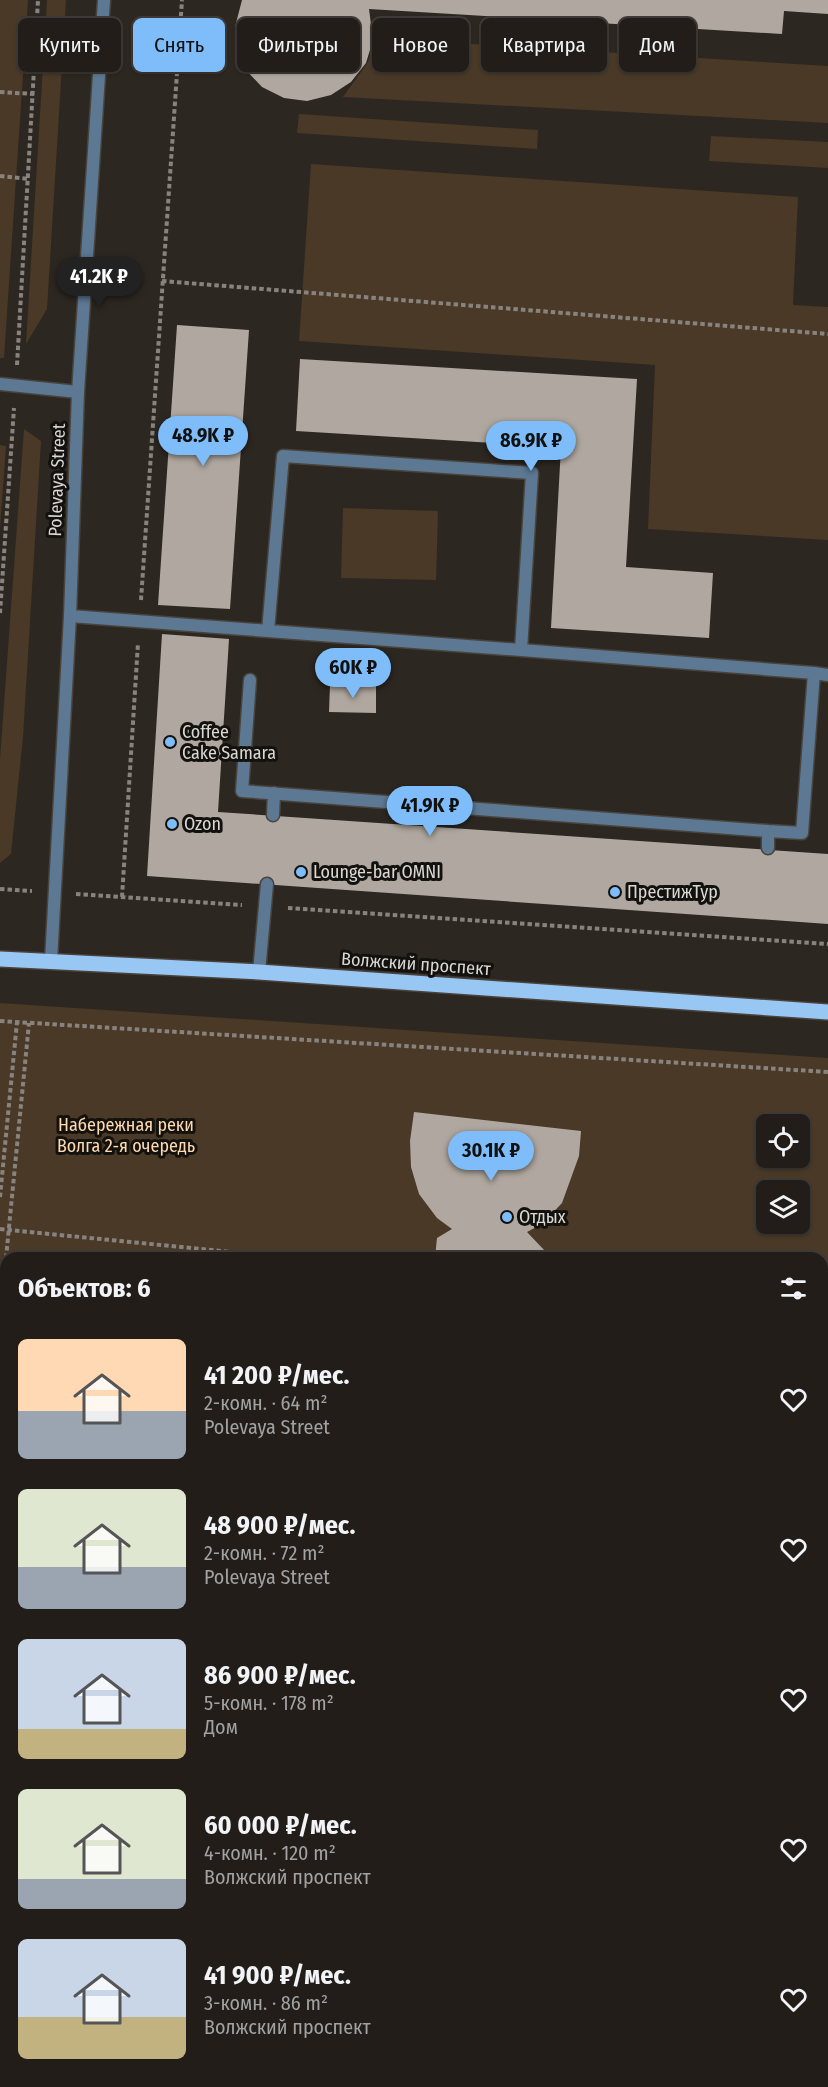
<!DOCTYPE html>
<html lang="ru">
<meta charset="utf-8">
<style>
:root{--surface:#221d19;--page:#2a2622;--text:#f1f3f6;--muted:#a2a2a2;--line:#3f3b38;--accent:#7ebdf9}
body{margin:0;font-family:"Fira Sans Condensed",sans-serif;background:var(--page);color:var(--text);height:100vh;display:flex;flex-direction:column;font-size:22px;white-space:nowrap}
*{box-sizing:border-box;margin:0}
p{font-size:20px;color:var(--muted)}
.icon{flex:none;width:33px;height:33px;fill:none;stroke:currentColor;stroke-width:2;stroke-linecap:round;stroke-linejoin:round}
.map{position:relative;flex:1;overflow:hidden}
.panel{position:absolute;left:0px;top:1252px;width:828px;height:836px;display:flex;flex-direction:column;background:var(--surface);border-radius:18px 18px 0 0;box-shadow:0 2px 4px #0004,0 0 0 2px var(--line)}
.panel>*{flex:none}
.top-card{position:absolute;left:18px;top:18px;width:792px;height:54px;display:flex;gap:12px}
.controls{position:absolute;left:756px;top:1114px;display:grid;gap:12px}
.controls a{display:grid;place-items:center;width:54px;height:54px;border-radius:9px;background:var(--surface);box-shadow:0 2px 4px #0004,0 0 0 2px var(--line);font-size:30px}
.price{position:absolute;translate:-50% -51px;padding:0 14px;border-radius:21px;background:var(--accent);color:#111;font-size:20px;line-height:39px;filter:drop-shadow(0 2px 3px #0008)}
.price::after{content:'';position:absolute;left:50%;top:36px;width:18px;height:14px;margin-left:-9px;background:inherit;clip-path:polygon(0 0,100% 0,50% 100%)}
.price.current{background:#222;color:#fff}
ul{padding:0;list-style:none}
li{display:flex;align-items:center;gap:18px;height:150px;padding:0 18px}
li span{display:grid;place-items:center;flex:none;width:168px;height:120px;border-radius:9px;color:#555}
li>.icon{margin-inline-start:auto}
span .icon{width:72px;height:72px;fill:#fffc;stroke-width:1}
li b{font-size:26px}
h2{display:flex;justify-content:space-between;align-items:center;height:72px;padding:0 18px;font-size:26px}
.pill{padding:0 21px;border-radius:9px;background:var(--surface);box-shadow:0 2px 4px #0004,0 0 0 2px var(--line);font-size:21px;line-height:54px}
.pill.current{background:var(--accent);color:#111}
.map>svg:first-child{display:block}
</style>
<div class="map">
<svg width="828" height="2087" viewBox="0 0 828 2087">
<rect width="100%" height="100%" fill="#2d2721"/>
<!-- green -->
<path fill="#493926" fill-rule="evenodd" d="M0,0H28L4,358H0Z
M47,0H66L47,309L26,344Z
M375,38L828,66V123L343,97L368,62Z
M299,114L538,130L537,149L297,133Z
M711,136L828,142V168L709,161Z
M311,164L798,197L793,305L828,307V540L648,529L655,365L299,341Z
M24,429L41,441L23,737L11,854L0,863V759Z
M0,445L6,446L0,528Z
M343,508L438,511L436,580L341,578Z
M0,1003L828,1058V1597L822,1596V1258H6V1511L0,1510ZM766,1125H800V1158H766ZM766,1191H800V1224H766Z"/>
<!-- water -->
<path fill="#00152c" d="M0,1724H6V2082H822V1775H828V2087H0Z"/>
<!-- building -->
<path fill="#b0a8a0" d="M242,0H828V14L784,11L782,34L369,9L373,40L366,63L351,82L331,95L307,101L284,98L262,87L245,69L236,47L235,27Z
M177,325L249,330L230,609L158,605Z
M300,359L637,379L626,567L713,573L709,638L551,628L561,447L296,431Z
M162,634L229,639L218,812L828,854V924L147,876Z
M330,685H376V713L329,712Z
M414,1112L581,1131L579,1156L562,1203L542,1224L527,1232L545,1251L544,1258H435L437,1238L452,1229L437,1218L419,1194L411,1167L410,1141Z"/>
<g fill="none" stroke-linecap="round" stroke-linejoin="round">
<defs>
<path id="service" d="M70,616L521,650
M268,631L283,456L532,473L521,650L814,673
M250,680L242,791L768,831
M273,815L274,793
M768,848V831L802,833L814,673L828,675
M259,972L267,884"/>
<path id="minor" d="M0,384L78,392"/>
<path id="tertiary" d="M51,961L70,616L78,392L104,0"/>
<path id="primary" d="M0,959L259,972L828,1012"/>
</defs>
<!-- service casing -->
<use href="#service" stroke="#49433d" stroke-width="15"/>
<!-- minor casing -->
<use href="#minor" stroke="#49433d" stroke-width="15"/>
<!-- tertiary casing -->
<use href="#tertiary" stroke="#49433d" stroke-width="15"/>
<!-- primary casing -->
<use href="#primary" stroke="#49433d" stroke-width="18"/>
<!-- path -->
<path stroke="#88837e" stroke-width="4" stroke-dasharray="4.5 3" stroke-linecap="butt" d="M0,92L34,94
M0,176L29,179
M162,281L828,334
M17,365L38,0
M141,600L182,0
M0,613L14,408
M0,889L32,891
M76,894L242,905
M122,897L138,643
M288,908L828,944
M0,1021L828,1072
M0,1197L17,1022
M0,1229L291,1258
M6,1258L29,1023
M822,1311L828,1312
M0,1321L6,1260
M822,1357H828
M0,1416H6
M0,1477L6,1478
M0,1487H6
M822,1501H828
M822,1568L828,1569
M822,1577L828,1578"/>
<!-- service -->
<use href="#service" stroke="#5c7893" stroke-width="12"/>
<!-- minor -->
<use href="#minor" stroke="#5c7893" stroke-width="12"/>
<!-- tertiary -->
<use href="#tertiary" stroke="#5c7893" stroke-width="12"/>
<!-- primary -->
<use href="#primary" stroke="#99c7f3" stroke-width="15"/>
</g>
<!-- markers -->
<g fill="#7ebdf9" stroke="#13110e" stroke-width="2">
<circle cx="170" cy="742" r="6"/>
<circle cx="172" cy="824" r="6"/>
<circle cx="301" cy="872" r="6"/>
<circle cx="615" cy="892" r="6"/>
<circle cx="507" cy="1217" r="6"/>
</g>
<g text-anchor="middle" stroke-width="6" stroke-linejoin="round" paint-order="stroke">
<!-- street labels -->
<g font-size="18" fill="#dbd7d3" stroke="#13110e">
<text transform="translate(57 480) rotate(-88)" y="6">Polevaya Street</text>
<text transform="translate(416 964) rotate(4)" y="6">Волжский проспект</text>
</g>
<!-- poi labels -->
<g font-size="18" fill="#dbd7d3" stroke="#13110e" text-anchor="start">
<text x="182" y="738">Coffee<tspan x="182" dy="21">Cake Samara</tspan></text>
<text x="184" y="830">Ozon</text>
<text x="313" y="878">Lounge-bar OMNI</text>
<text x="627" y="898">ПрестижТур</text>
<text x="519" y="1223">Отдых</text>
</g>
<!-- park labels -->
<g font-size="18" fill="#fed9ae" stroke="#13110e">
<text x="126" y="1131">Набережная реки<tspan x="126" dy="21">Волга 2-я очередь</tspan></text>
</g>
</g>
</svg>
<div class="controls">
<a><svg class="icon" aria-label="locate" viewBox="0 0 24 24"><circle cx="12" cy="12" r="6"/><path d="M12 2v4M12 18v4M2 12h4M18 12h4"/></svg></a>
<a><svg class="icon" aria-label="layers" viewBox="0 0 24 24"><path d="M12 4l9 5-9 5-9-5zM3 14l9 5 9-5"/></svg></a>
</div>
<b class="price current" style="left:99px;top:308px">41.2K ₽</b>
<b class="price" style="left:203px;top:467px">48.9K ₽</b>
<b class="price" style="left:531px;top:472px">86.9K ₽</b>
<b class="price" style="left:353px;top:699px">60K ₽</b>
<b class="price" style="left:430px;top:837px">41.9K ₽</b>
<b class="price" style="left:491px;top:1182px">30.1K ₽</b>
<div class="top-card">
<a class="pill">Купить</a>
<a class="pill current">Снять</a>
<a class="pill">Фильтры</a>
<a class="pill">Новое</a>
<a class="pill">Квартира</a>
<a class="pill">Дом</a>
</div>
<section class="panel">
<h2>Объектов: 6<svg class="icon" aria-label="filters" viewBox="0 0 24 24"><path d="M4 7h16M4 17h16"/><circle cx="9" cy="7" r="2"/><circle cx="15" cy="17" r="2"/></svg></h2>
<ul>
<li><span style="background:linear-gradient(#ffd9b3 60%,#9aa5b1 0)"><svg class="icon" aria-label="home" viewBox="0 0 24 24"><path d="M3 11l9-7 9 7M6 9v11h12V9"/></svg></span><div><b>41 200 ₽/мес.</b><p>2-комн. · 64 m²</p><p>Polevaya Street</p></div><svg class="icon" aria-label="heart" viewBox="0 0 24 24"><path d="M12 20l-8-8c-3-5 5-10 8-4 3-6 11-1 8 4z"/></svg></li>
<li><span style="background:linear-gradient(#dfe7d0 65%,#9aa5b1 0)"><svg class="icon" aria-label="home" viewBox="0 0 24 24"><path d="M3 11l9-7 9 7M6 9v11h12V9"/></svg></span><div><b>48 900 ₽/мес.</b><p>2-комн. · 72 m²</p><p>Polevaya Street</p></div><svg class="icon" aria-label="heart" viewBox="0 0 24 24"><path d="M12 20l-8-8c-3-5 5-10 8-4 3-6 11-1 8 4z"/></svg></li>
<li><span style="background:linear-gradient(#c9d6e8 75%,#c2b280 0)"><svg class="icon" aria-label="home" viewBox="0 0 24 24"><path d="M3 11l9-7 9 7M6 9v11h12V9"/></svg></span><div><b>86 900 ₽/мес.</b><p>5-комн. · 178 m²</p><p>Дом</p></div><svg class="icon" aria-label="heart" viewBox="0 0 24 24"><path d="M12 20l-8-8c-3-5 5-10 8-4 3-6 11-1 8 4z"/></svg></li>
<li><span style="background:linear-gradient(#dfe7d0 75%,#9aa5b1 0)"><svg class="icon" aria-label="home" viewBox="0 0 24 24"><path d="M3 11l9-7 9 7M6 9v11h12V9"/></svg></span><div><b>60 000 ₽/мес.</b><p>4-комн. · 120 m²</p><p>Волжский проспект</p></div><svg class="icon" aria-label="heart" viewBox="0 0 24 24"><path d="M12 20l-8-8c-3-5 5-10 8-4 3-6 11-1 8 4z"/></svg></li>
<li><span style="background:linear-gradient(#c9d6e8 65%,#c2b280 0)"><svg class="icon" aria-label="home" viewBox="0 0 24 24"><path d="M3 11l9-7 9 7M6 9v11h12V9"/></svg></span><div><b>41 900 ₽/мес.</b><p>3-комн. · 86 m²</p><p>Волжский проспект</p></div><svg class="icon" aria-label="heart" viewBox="0 0 24 24"><path d="M12 20l-8-8c-3-5 5-10 8-4 3-6 11-1 8 4z"/></svg></li>
</ul>
</section>
</div>
